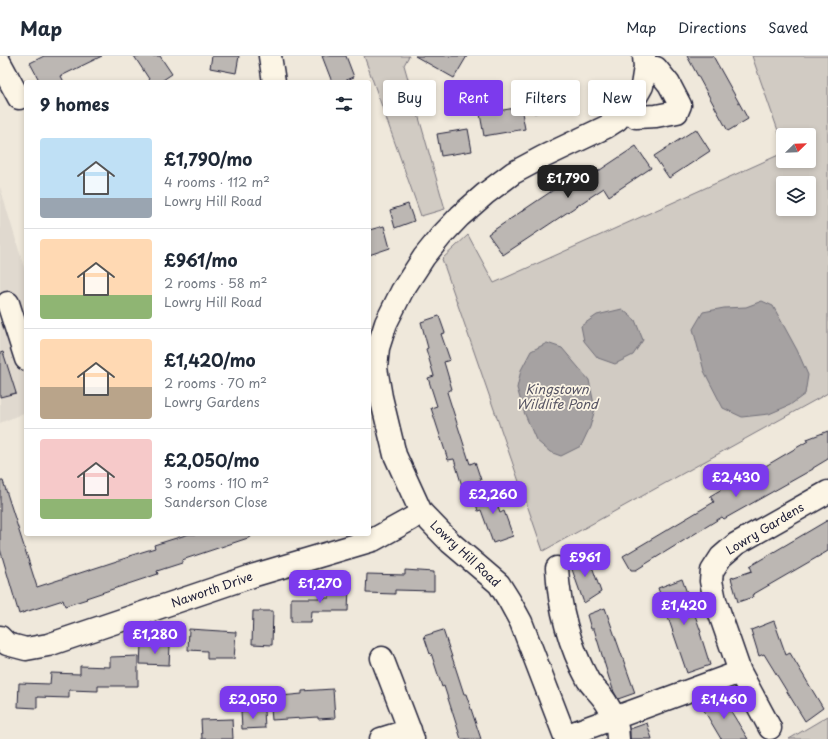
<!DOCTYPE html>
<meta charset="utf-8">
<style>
:root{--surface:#fff;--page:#f6f6f7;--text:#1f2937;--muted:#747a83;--line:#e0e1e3;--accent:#7c3aed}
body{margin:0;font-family:"Playpen Sans",sans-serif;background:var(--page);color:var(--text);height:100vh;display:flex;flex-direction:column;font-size:15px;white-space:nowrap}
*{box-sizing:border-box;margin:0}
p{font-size:13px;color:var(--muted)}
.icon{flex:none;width:22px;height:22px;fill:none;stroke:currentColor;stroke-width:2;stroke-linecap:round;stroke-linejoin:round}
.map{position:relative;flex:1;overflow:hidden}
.panel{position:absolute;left:24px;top:24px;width:347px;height:456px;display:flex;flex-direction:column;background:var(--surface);border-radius:4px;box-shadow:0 2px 6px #0003}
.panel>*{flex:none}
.banner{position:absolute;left:383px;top:24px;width:380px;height:36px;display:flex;gap:8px}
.needle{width:26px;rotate:67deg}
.buttons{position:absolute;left:776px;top:72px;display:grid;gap:8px}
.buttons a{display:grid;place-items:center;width:40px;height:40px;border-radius:4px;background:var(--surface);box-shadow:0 2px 6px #0003;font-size:20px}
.price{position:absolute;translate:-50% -34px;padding:0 9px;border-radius:8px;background:var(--accent);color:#fff;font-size:13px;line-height:26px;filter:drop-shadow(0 1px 2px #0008)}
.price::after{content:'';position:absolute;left:50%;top:24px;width:12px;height:9px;margin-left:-6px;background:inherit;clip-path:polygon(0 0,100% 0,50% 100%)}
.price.on{background:#222;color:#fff}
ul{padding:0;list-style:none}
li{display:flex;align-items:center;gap:12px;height:100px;padding:0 16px}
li+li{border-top:1px solid var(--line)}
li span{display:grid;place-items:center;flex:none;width:112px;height:80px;border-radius:4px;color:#555}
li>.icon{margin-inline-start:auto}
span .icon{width:48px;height:48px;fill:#fffc;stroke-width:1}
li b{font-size:17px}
h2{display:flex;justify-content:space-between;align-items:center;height:48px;padding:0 16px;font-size:17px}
.chip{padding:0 14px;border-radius:4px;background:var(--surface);box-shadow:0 2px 6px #0003;font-size:14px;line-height:36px}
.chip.on{background:var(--accent);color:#fff}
header{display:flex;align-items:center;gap:24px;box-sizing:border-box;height:56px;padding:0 20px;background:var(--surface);border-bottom:1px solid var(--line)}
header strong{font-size:19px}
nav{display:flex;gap:22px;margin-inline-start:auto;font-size:14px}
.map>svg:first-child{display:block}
</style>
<header>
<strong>Map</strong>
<nav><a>Map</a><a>Directions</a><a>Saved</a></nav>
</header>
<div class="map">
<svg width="828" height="683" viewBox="0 0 828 683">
<rect width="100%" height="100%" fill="#efe8db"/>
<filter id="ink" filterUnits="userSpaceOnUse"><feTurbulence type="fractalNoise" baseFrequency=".025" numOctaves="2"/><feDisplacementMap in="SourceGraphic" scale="8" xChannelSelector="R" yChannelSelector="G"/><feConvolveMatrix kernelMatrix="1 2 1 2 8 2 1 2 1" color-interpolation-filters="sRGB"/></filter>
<g filter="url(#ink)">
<!-- built -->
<path fill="#e0d9cf" d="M0,131L26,218V356L0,367Z"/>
<!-- green -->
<path fill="#d1cbc3" stroke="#7a767f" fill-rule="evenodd" d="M364,0H409L404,9L445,153L421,160Z
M752,0H828V337L543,495L442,203L468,179L494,227L783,97V105H809V79H783V89ZM783,127H809V153H783Z
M828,660V683H789Z"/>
<!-- water -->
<path fill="#a6a2a2" stroke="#716f79" d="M762,245L773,250L797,294L808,319L805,338L790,349L769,358L742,361L723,352L704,315L693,273L703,256L724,252L746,251Z
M622,253L635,264L643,284L633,299L615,308L598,302L584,285L581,270L597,259Z
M547,287L562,292L589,324L595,353L590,371L581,390L561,400L550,396L536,384L524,356L517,332L521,314L531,295Z"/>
<!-- building -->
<path fill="#bcb7b3" stroke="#22223b" d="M44,0H102L61,20L64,26H40L30,7Z
M134,0H160L172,18L160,26H151Z
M212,0H239L236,17L210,12Z
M322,0H346L354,21L342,26H332Z
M415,0H467L454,22Z
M687,0H713L748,63L728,75Z
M568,30L571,52L534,57L530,36Z
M521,51L525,73L484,80L480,58Z
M468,73L472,95L441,100L437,78Z
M696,73L710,95L669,122L654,100Z
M636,90L651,112L609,140L604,132L503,199L488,178L580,116L585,124Z
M408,148L414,165L395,172L390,154Z
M384,170L390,192L369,199V174Z
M439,260L445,277L441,278L450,304L444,306L452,333L447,336L470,408L475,406L481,424L462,430L454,403L448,404L431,352L437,350L428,322L434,320L426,293L428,292L421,266Z
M3,296L16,337L0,341V297Z
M828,375V403L813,412V413L724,463L722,461L636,514H631L623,500L714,446L710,440L751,416L752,418L808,385L807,383Z
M0,425H3L37,531L129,501V500L155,492L154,489L189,478H250L251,481L182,504V507L157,515L158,518L86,542L87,543L65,550L63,544L19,558L0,493Z
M491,431L500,457L504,455L513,480L493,487L481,454L478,455L473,437Z
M828,464V495L752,539L753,541L738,546L731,522L752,515L750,510Z
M588,499L601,536L584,547L569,505Z
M405,514L434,516V535L395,534V538L366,537L367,518L405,519Z
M682,523L701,576L700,577L710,609L687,617L658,532Z
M329,531H349L348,555H311L310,566H291V542H329Z
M605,552L635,637L618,643L614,636L609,622L594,573H591L587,559Z
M253,555H273L272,589L252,588Z
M774,565L786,599L790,597L823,652L805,665L764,598L759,600L751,574Z
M189,573L236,576L234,603H207V595L188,594Z
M443,574L454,607L464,638H466L481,683H461L444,630L442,631L431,597L430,598L424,580Z
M141,589L170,590L169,609L140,608Z
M138,600V630H98V635L69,634V642L37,641V652L18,651L19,627L50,628L51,617L80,618V610L110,611V601Z
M333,633L335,662L318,663V661L272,664L270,641L302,638V635Z
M721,639L748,683H721L702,651Z
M264,654L265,672L242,673L241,655Z
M232,663L233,683H202L201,664Z
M647,667L652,683H630V673Z"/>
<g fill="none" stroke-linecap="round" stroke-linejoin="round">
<defs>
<path id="minor" d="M270,0L274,26
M0,7L19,42
M628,53L636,61L656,60L677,56L680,49L669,28L656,12L645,11
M8,247L26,303
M557,512C559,551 569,589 588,624C594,633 602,639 607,648C614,658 618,671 618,683
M0,581L7,588L26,593L48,589L255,519L373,484L411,463L421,456
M382,602L413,683
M740,616L770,672
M565,680L740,616L715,544L711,525L712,515L721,501L736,488L828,436
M381,683L410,674
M566,683L521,566L509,544L499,528L451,487L421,456L395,399L381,341L376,312L378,292L386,267L402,235L424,201L441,180L460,160L485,138L513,117L543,101L606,71L617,64L633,46L642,30L645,11L644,0"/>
</defs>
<!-- minor casing -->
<use href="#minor" stroke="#22223b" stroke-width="25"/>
<!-- minor -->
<use href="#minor" stroke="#fcf5e5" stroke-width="22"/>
</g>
</g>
<g text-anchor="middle" stroke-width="3.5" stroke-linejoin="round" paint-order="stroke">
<!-- street labels -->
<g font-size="12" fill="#22223b" stroke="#fcf5e5">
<text transform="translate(765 473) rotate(-31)" y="4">Lowry Gardens</text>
<text transform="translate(465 498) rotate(43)" y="4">Lowry Hill Road</text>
<text transform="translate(212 534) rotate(-19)" y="4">Naworth Drive</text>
</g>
<!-- water labels -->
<g font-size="13" font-style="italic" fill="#575564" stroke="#fcf5e5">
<text x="557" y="338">Kingstown<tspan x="557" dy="15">Wildlife Pond</tspan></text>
</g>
</g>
</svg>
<div class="buttons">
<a><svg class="needle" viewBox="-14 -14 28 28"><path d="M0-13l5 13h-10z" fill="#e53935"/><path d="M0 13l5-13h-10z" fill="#747a83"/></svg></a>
<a><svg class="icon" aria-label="layers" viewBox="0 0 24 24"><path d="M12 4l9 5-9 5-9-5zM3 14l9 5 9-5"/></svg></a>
</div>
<b class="price on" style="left:568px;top:143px">£1,790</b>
<b class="price" style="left:736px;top:442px">£2,430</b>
<b class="price" style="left:493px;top:459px">£2,260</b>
<b class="price" style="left:585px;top:522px">£961</b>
<b class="price" style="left:320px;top:548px">£1,270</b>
<b class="price" style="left:684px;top:570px">£1,420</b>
<b class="price" style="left:155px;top:599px">£1,280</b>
<b class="price" style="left:253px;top:664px">£2,050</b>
<b class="price" style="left:724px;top:664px">£1,460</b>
<div class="banner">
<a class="chip">Buy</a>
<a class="chip on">Rent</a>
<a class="chip">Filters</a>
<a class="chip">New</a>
</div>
<section class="panel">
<h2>9 homes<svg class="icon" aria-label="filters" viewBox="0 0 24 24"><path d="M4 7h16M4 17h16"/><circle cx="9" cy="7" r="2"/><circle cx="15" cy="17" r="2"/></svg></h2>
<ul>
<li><span style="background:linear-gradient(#bfe0f5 75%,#9aa5b1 0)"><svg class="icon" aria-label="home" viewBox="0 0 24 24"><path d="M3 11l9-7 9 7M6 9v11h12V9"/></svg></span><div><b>£1,790/mo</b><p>4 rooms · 112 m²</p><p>Lowry Hill Road</p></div></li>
<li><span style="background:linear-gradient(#ffd9b3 70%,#8fb573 0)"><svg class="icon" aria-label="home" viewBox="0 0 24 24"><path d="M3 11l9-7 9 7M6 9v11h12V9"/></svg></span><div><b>£961/mo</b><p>2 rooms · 58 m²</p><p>Lowry Hill Road</p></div></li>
<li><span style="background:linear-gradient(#ffd9b3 60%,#b9a48a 0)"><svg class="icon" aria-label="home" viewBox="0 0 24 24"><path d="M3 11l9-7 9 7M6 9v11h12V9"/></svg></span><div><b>£1,420/mo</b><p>2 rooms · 70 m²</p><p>Lowry Gardens</p></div></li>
<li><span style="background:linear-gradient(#f6c9c9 75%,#8fb573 0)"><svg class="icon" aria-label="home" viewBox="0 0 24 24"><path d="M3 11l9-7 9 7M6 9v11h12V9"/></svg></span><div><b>£2,050/mo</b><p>3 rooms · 110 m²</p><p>Sanderson Close</p></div></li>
</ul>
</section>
</div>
